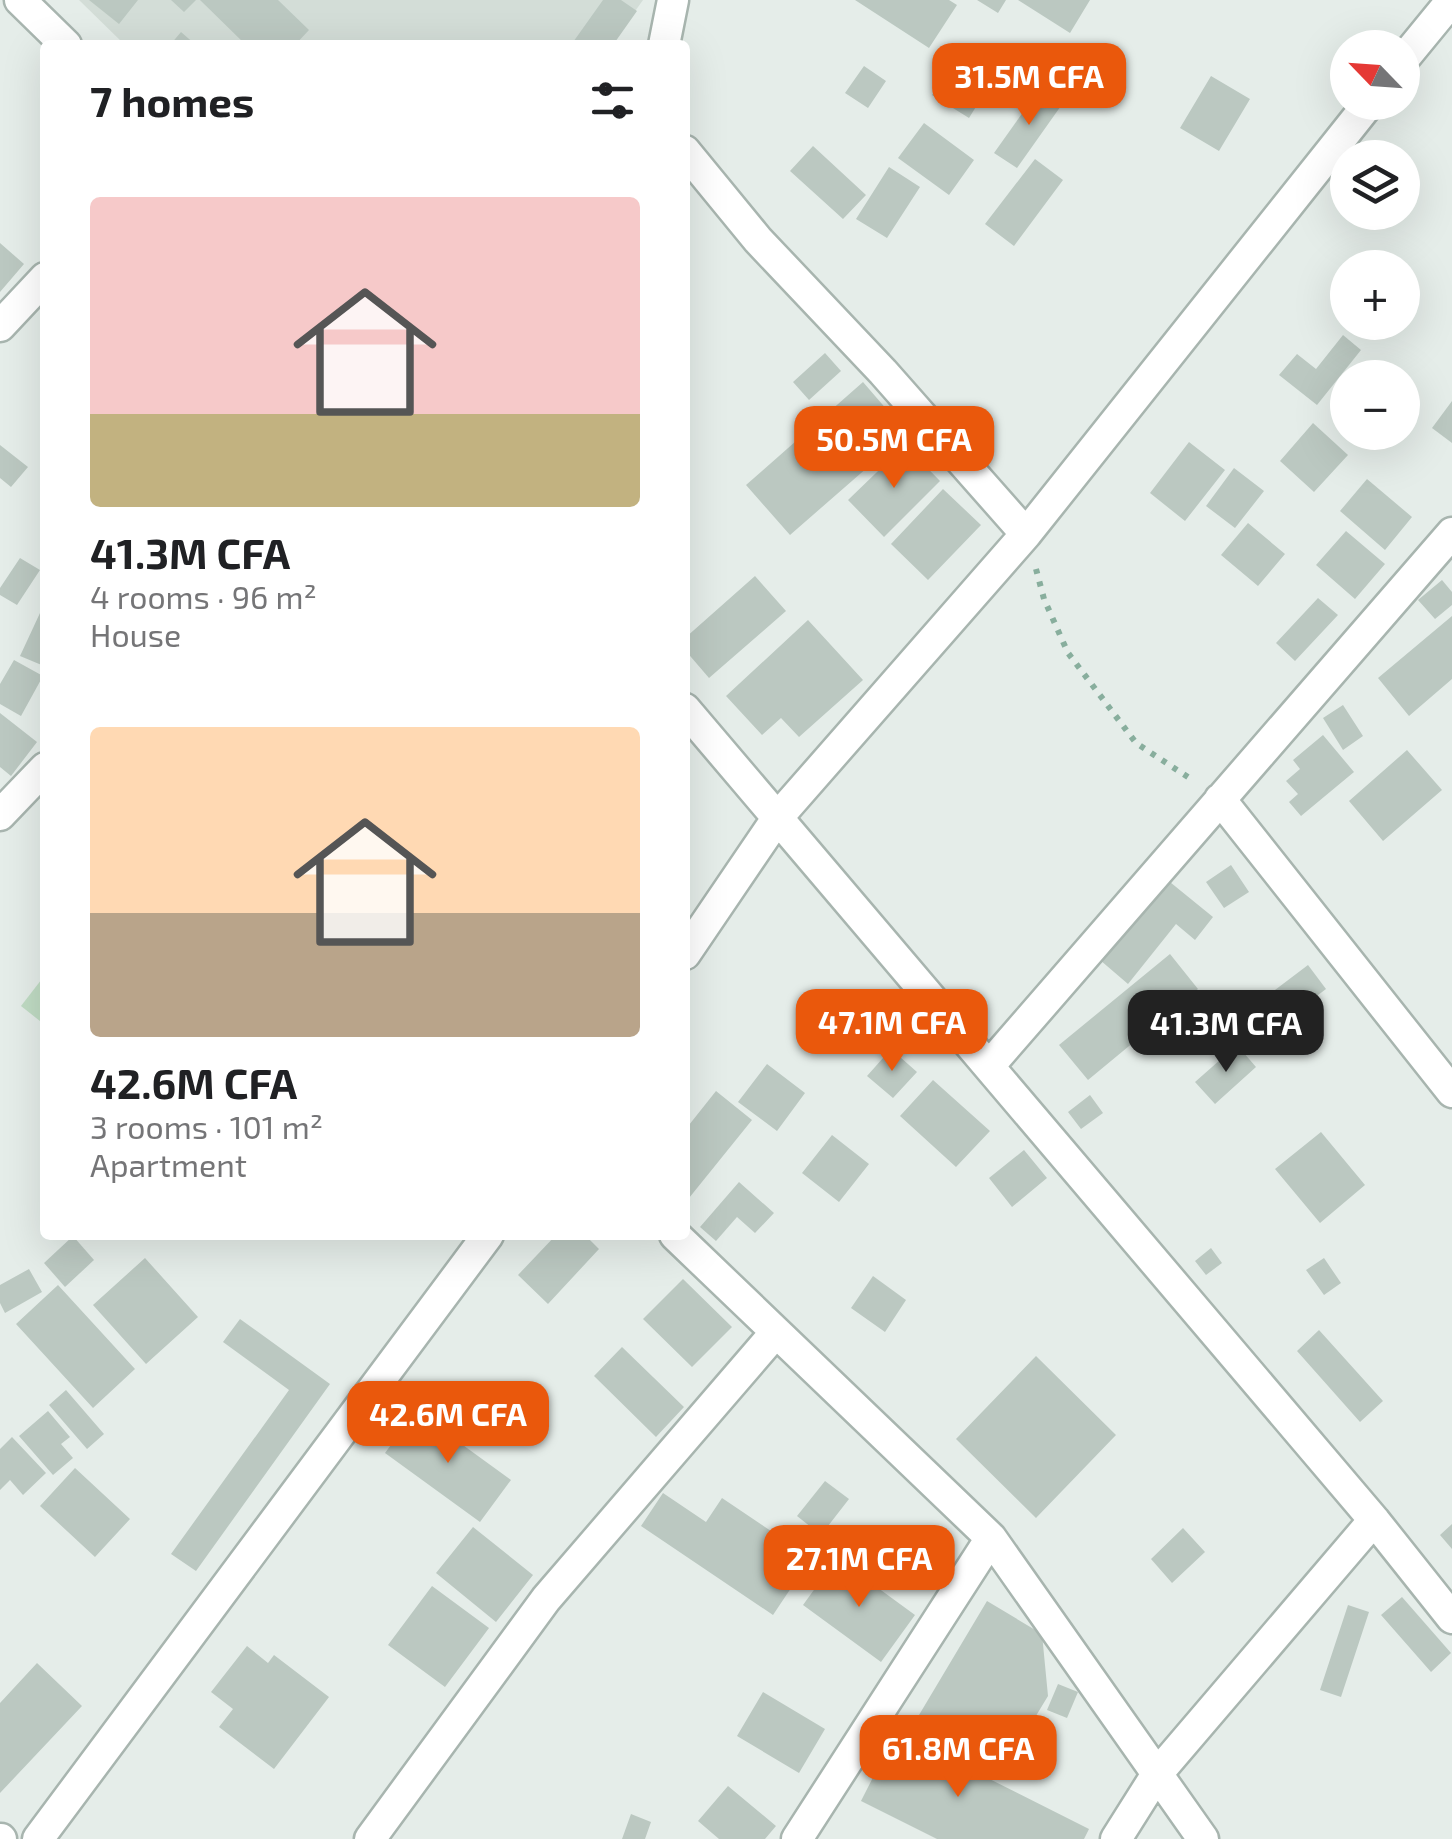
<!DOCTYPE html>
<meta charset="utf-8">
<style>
:root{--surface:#fff;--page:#f2f2f2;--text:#202124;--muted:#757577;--accent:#ea580c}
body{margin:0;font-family:"Exo 2",sans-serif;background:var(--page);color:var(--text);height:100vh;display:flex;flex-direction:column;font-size:38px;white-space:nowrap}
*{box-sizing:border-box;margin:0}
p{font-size:32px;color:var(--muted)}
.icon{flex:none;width:55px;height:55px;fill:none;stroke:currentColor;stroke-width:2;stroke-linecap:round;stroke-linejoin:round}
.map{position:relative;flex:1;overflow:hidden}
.side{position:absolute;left:40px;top:40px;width:650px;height:1200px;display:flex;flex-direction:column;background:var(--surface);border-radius:10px;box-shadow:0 10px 40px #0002}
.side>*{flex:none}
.needle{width:65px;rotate:295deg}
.controls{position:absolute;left:1330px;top:30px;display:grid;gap:20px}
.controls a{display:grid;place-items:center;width:90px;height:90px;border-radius:50%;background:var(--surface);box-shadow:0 10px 40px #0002;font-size:50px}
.price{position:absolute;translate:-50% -85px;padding:0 22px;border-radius:20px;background:var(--accent);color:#fff;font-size:32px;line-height:65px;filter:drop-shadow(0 2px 5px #0008)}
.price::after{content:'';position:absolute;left:50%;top:60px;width:30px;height:22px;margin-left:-15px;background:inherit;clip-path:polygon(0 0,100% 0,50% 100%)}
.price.active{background:#222;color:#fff}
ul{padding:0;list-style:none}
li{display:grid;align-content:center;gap:20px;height:530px;padding:0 50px}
li span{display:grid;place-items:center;height:310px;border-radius:10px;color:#555}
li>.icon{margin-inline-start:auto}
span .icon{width:180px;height:180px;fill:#fffc;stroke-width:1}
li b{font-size:42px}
h2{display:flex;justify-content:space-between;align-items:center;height:120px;padding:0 50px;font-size:42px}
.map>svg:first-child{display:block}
</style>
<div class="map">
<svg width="1452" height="1839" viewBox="0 0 1452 1839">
<rect width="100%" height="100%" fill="#e5ede9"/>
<!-- built -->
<path fill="#d3ddd7" d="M79,0H643L611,45H125Z"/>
<!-- green -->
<path fill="#c0dcc4" d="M45,975V1025L21,1006Z"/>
<!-- building -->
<path fill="#bbc8c1" d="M89,0H138L119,24Z
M171,0H196L184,12Z
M200,0H278L309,30L295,45H246Z
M603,0H621L637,11L613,45H571Z
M855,0H949L957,5L929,48Z
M977,0H1006L998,13Z
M1018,0H1090L1070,33Z
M181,32L196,45H170Z
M864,66L886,81L868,108L845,93Z
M945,74L982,97L969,118L932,95Z
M1211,76L1250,99L1219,151L1180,128Z
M1041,87L1063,103L1017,168L994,153Z
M924,123L974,160L949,195L898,158Z
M813,146L866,195L843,219L790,171Z
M1035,159L1063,180L1014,246L985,224Z
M889,167L920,187L887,238L856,219Z
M0,243L24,264L0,292Z
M1343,335L1361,350L1317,405L1279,375L1297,354L1316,369Z
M825,353L841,371L809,400L793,382Z
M863,382L907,433L790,535L746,485Z
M1452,401V443L1432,428Z
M1313,423L1348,455L1314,492L1280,461Z
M1189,442L1225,470L1185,521L1150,493Z
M0,445L28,467L11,487L0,478Z
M905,445L940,481L884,537L848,500Z
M1234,468L1264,491L1235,528L1206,506Z
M1367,479L1412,517L1385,550L1340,511Z
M943,489L981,525L928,580L891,544Z
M1248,523L1285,554L1258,586L1221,555Z
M1346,531L1385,564L1355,599L1316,565Z
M20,558L40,570L17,605L0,595V588Z
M755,576L786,611L709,678L685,650V638Z
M1442,580L1452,592V605L1435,619L1418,600Z
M1318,598L1338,615L1295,661L1276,643Z
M40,613L45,615L44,666L20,656Z
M1452,616V679L1409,716L1378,678Z
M808,620L863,680L799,737L781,718L762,735L726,696Z
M14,660L43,676L21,716L0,704V684Z
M1343,705L1363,736L1343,750L1323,718Z
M0,713L37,742L11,776L0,767Z
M1323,735L1354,772L1301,816L1289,802L1298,794L1286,781L1300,769L1293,760Z
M1407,750L1442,790L1383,841L1349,801Z
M1231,865L1249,892L1224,908L1206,882Z
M1165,878L1213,917L1195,940L1176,924L1128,984L1100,960Z
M1170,954L1198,989L1088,1080L1059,1045Z
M1308,965L1326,989L1248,1048L1230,1024Z
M1237,1045L1256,1067L1215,1104L1195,1082Z
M891,1049L917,1072L893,1098L867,1076Z
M767,1064L805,1093L777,1131L738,1102Z
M933,1080L990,1131L956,1167L900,1116Z
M716,1091L752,1120L685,1203V1130Z
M1090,1095L1103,1113L1081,1129L1068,1112Z
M1321,1132L1365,1185L1320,1223L1275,1169Z
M832,1135L869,1164L839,1202L802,1173Z
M1024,1150L1047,1178L1012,1207L989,1178Z
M739,1182L774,1213L755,1233L737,1217L716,1241L700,1227Z
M556,1235H585L599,1249L548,1304L518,1275Z
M73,1236L94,1260L65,1287L44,1263Z
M1211,1248L1222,1263L1206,1275L1195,1261Z
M145,1258L198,1317L146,1364L93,1305Z
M1324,1258L1341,1283L1324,1295L1306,1270Z
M29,1269L42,1292L5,1313L0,1303V1285Z
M873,1276L906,1300L885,1332L851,1308Z
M683,1279L732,1327L692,1367L643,1319Z
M58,1285L135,1369L93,1408L16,1324Z
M240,1319L330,1384L196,1571L171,1554L289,1390L223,1342Z
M1319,1330L1383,1401L1360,1422L1297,1351Z
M622,1347L684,1407L656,1437L594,1376Z
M1036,1356L1116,1435L1036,1518L956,1439Z
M66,1390L104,1434L87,1449L49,1405Z
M48,1411L70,1437L61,1444L73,1458L53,1475L19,1436Z
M416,1411L511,1480L480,1522L385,1453Z
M12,1437L46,1473L23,1495L10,1480L0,1490V1449Z
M75,1468L130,1519L95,1557L40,1506Z
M825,1481L849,1499L821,1535L797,1516Z
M663,1493L706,1522L722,1498L811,1558L773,1615L641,1526Z
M1452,1524V1549L1440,1535Z
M473,1527L533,1575L496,1622L436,1573Z
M1183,1528L1205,1552L1172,1583L1151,1559Z
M837,1558L915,1615L881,1662L803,1605Z
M432,1586L489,1628L445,1687L388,1645Z
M1402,1597L1451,1653L1431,1672L1381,1615Z
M987,1601L1042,1634L1048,1696L1005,1767L919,1715Z
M1348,1605L1369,1612L1341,1697L1320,1690Z
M247,1646L268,1663L274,1655L329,1697L274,1769L219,1727L233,1709L211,1692Z
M37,1663L82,1706L0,1793V1703Z
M1058,1684L1078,1692L1067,1718L1047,1710Z
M763,1692L825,1729L799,1773L737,1736Z
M896,1732L1089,1829L1084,1839H937L861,1801Z
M728,1786L776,1826L765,1839H719L698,1821Z
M631,1814L651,1822L645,1839H622Z"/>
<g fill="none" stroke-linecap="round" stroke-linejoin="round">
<defs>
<path id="street" d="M20,0L66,45
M664,45L673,0
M1402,61L1452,0
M685,151L758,240L883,372L1026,534
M0,326L45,278
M685,709L1374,1520L1452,1618
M1220,799L1452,1092
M0,815L45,768
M685,954L778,817L1026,534L1370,102
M989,1066L1452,533
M675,1235L991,1538L1203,1839
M0,1839H1
M38,1839L488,1235
M370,1839L546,1599L776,1332
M797,1839L991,1538
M1116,1839L1157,1774L1374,1520"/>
</defs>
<!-- street casing -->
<use href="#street" stroke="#a8b5af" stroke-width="35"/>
<!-- path -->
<path stroke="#88ae9d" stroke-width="6" stroke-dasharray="5 8" stroke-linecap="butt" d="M1036,569L1044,599L1068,653L1096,690L1136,743L1194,781"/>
<!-- street -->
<use href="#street" stroke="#fff" stroke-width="30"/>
</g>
</svg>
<div class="controls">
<a><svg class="needle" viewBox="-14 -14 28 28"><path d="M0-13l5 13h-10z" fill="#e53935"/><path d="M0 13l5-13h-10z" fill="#757577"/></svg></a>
<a><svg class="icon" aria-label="layers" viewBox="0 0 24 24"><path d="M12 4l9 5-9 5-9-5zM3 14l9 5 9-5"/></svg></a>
<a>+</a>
<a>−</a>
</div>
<b class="price" style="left:1029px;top:128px">31.5M CFA</b>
<b class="price" style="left:894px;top:491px">50.5M CFA</b>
<b class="price" style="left:892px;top:1074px">47.1M CFA</b>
<b class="price active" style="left:1226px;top:1075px">41.3M CFA</b>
<b class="price" style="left:448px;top:1466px">42.6M CFA</b>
<b class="price" style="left:859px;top:1610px">27.1M CFA</b>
<b class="price" style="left:958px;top:1800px">61.8M CFA</b>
<section class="side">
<h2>7 homes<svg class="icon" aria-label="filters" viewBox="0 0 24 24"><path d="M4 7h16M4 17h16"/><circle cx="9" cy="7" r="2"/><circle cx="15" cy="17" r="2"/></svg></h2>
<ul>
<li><span style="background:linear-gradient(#f6c9c9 70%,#c2b280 0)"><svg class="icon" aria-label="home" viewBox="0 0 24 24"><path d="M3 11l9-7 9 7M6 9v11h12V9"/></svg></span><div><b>41.3M CFA</b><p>4 rooms · 96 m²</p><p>House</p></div></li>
<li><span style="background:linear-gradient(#ffd9b3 60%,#b9a48a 0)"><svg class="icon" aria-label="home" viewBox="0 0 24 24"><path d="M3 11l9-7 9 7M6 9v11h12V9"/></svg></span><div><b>42.6M CFA</b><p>3 rooms · 101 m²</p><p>Apartment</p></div></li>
</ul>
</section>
</div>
